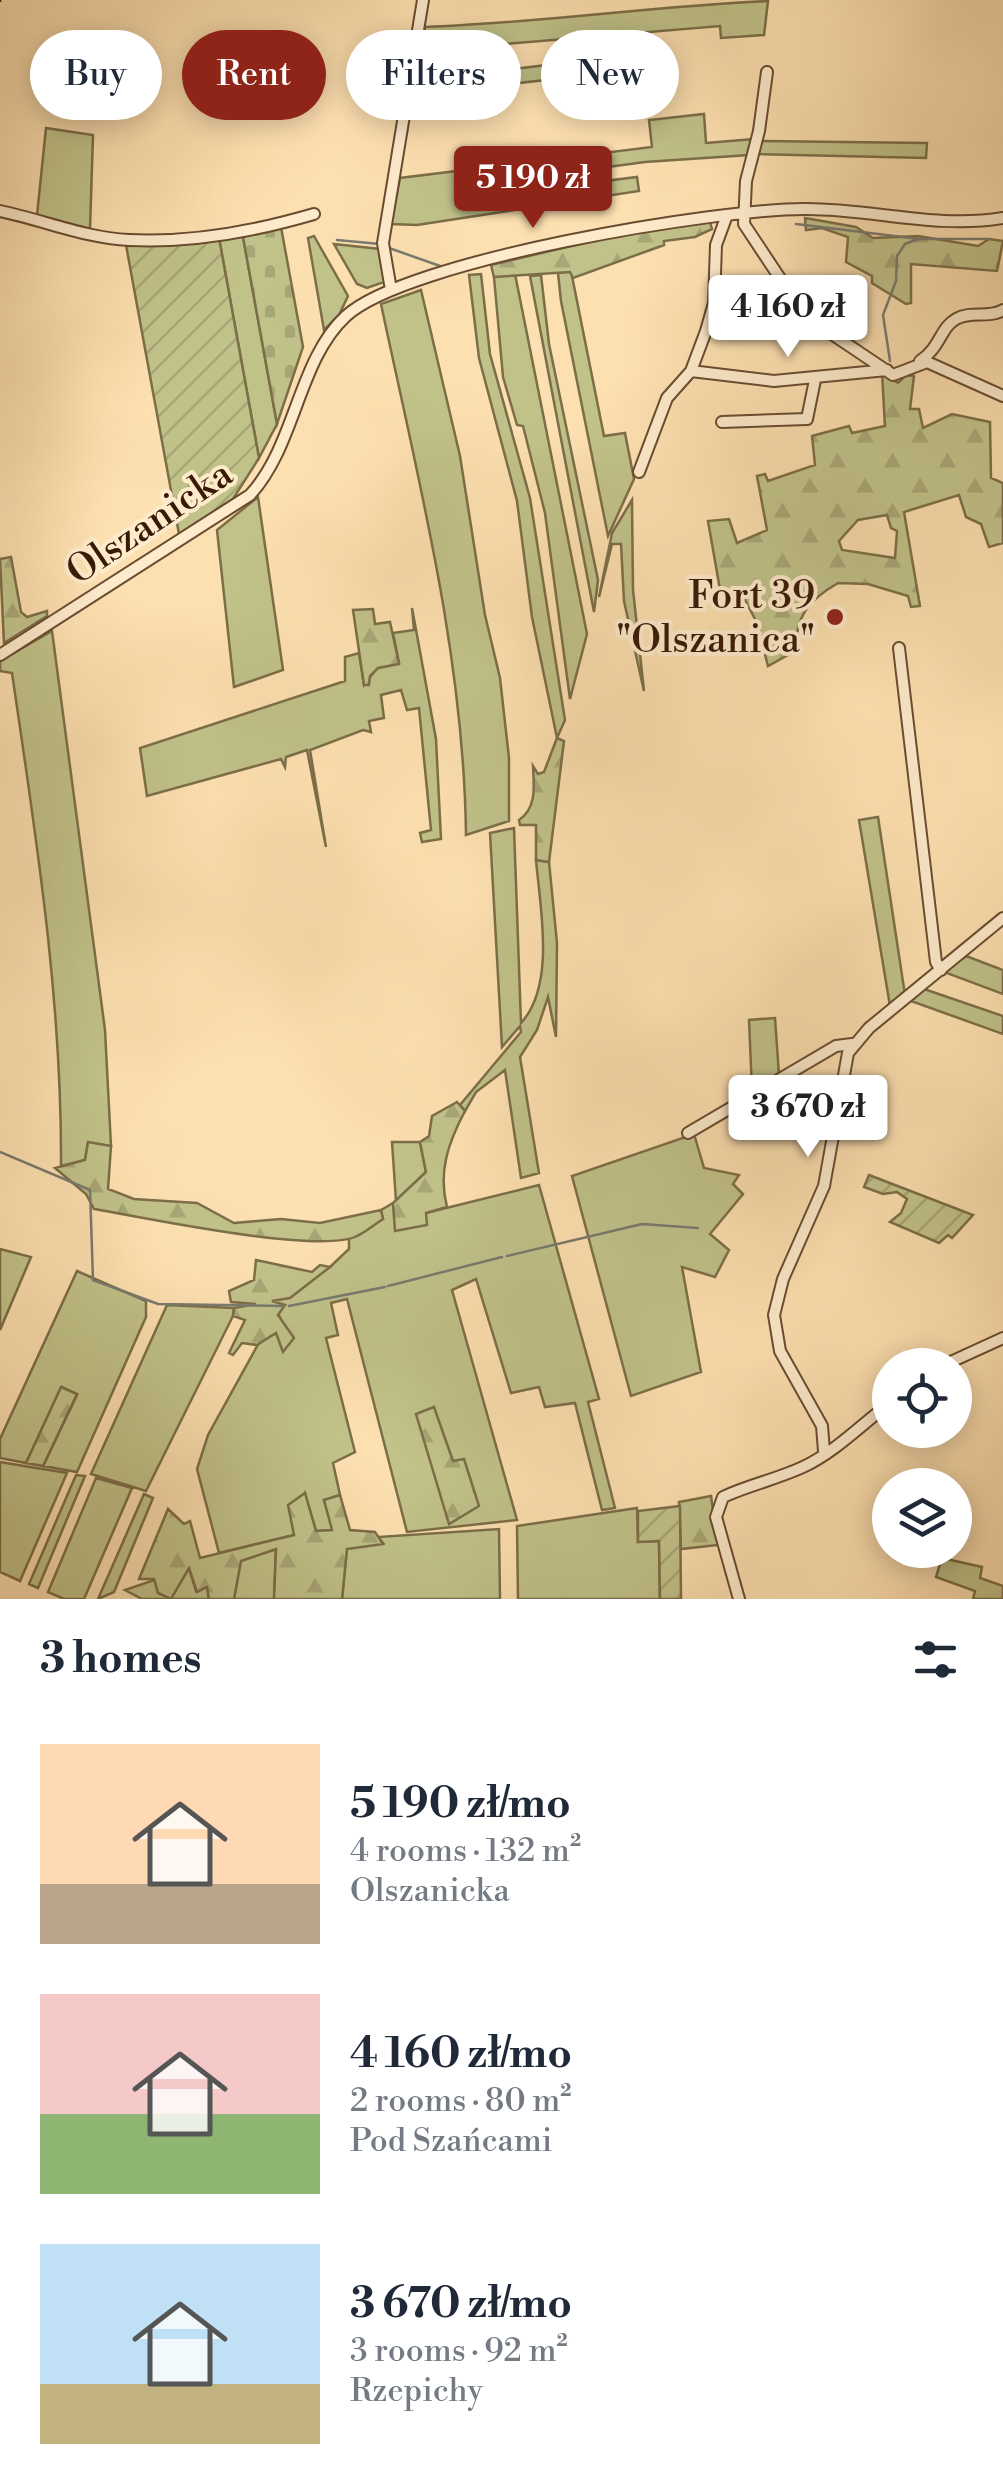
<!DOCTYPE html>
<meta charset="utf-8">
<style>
:root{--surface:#fff;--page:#f6f6f7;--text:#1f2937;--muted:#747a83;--accent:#8f2418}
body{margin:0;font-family:"Libre Bodoni",serif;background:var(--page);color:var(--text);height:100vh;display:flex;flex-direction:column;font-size:38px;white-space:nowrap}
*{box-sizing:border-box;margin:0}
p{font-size:32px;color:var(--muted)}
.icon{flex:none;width:55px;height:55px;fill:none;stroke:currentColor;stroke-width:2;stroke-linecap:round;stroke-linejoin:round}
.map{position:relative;height:1599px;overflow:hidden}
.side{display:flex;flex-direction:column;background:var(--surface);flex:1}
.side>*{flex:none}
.top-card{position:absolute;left:30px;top:30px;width:945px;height:90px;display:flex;gap:20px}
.fabs{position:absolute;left:872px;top:1348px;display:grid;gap:20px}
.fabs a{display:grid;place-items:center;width:100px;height:100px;border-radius:50%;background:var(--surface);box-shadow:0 5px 25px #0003;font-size:50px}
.price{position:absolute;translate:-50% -85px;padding:0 22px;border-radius:10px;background:#fff;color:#222;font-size:32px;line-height:65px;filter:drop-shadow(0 2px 5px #0008)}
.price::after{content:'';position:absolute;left:50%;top:60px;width:30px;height:22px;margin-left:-15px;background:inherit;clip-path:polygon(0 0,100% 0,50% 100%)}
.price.active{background:var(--accent);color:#fff}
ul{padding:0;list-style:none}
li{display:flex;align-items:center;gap:30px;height:250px;padding:0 40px}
li span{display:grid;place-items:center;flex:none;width:280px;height:200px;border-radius:0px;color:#555}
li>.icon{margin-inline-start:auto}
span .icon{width:120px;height:120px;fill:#fffc;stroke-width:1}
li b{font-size:42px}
h2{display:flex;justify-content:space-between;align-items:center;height:120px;padding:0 40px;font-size:42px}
.tag{padding:0 35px;border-radius:45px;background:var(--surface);box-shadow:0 5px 25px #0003;font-size:35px;line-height:90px}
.tag.active{background:var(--accent);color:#fff}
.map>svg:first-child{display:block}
</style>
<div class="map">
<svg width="1003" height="1599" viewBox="0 0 1003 1599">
<defs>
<pattern id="forest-firs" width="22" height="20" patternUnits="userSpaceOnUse" patternTransform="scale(2.5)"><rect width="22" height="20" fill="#c1c28a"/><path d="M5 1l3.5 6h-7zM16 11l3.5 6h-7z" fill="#a7a676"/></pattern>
<pattern id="cemetery-stones" width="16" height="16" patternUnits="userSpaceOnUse" patternTransform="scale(2.5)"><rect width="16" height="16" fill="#c1c28a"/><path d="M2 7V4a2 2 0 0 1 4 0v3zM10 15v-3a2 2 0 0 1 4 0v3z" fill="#a7a676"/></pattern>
<pattern id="garden-furrows" width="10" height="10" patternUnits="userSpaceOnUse" patternTransform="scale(2.5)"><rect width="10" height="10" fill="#c1c28a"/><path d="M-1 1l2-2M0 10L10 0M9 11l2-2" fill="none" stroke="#a7a676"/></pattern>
</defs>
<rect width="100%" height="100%" fill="#fde0b1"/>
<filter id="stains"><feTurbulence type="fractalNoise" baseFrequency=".002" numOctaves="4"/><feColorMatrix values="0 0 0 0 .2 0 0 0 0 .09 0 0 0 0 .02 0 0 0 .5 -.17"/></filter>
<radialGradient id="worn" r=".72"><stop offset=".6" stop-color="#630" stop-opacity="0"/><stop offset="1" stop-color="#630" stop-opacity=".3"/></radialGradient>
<!-- grass -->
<path fill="#c1c28a" stroke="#7c6e48" stroke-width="2.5" d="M768,1L764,35L721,38L720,26L422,51L425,27C540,23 653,6 768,1Z
M563,63L565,78L416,94L417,81Z
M704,114L706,143L755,139L749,155L645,162L563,173L565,186L637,177L639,191L417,225L391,224L400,178L652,147L649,120Z
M46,128L93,135L90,229L37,215Z
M760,141L927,143L926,158L755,154Z
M314,236L348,296L339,315L324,330L308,238Z
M243,237L277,424L259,458L219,238Z
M334,244L380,249L384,282L367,288L357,284Z
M571,271L604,436L625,433L634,479L608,536L561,301L558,273Z
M481,274L490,354L530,498L565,720L557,738L532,617L517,501L479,358L469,275Z
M515,274L587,634L570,699L545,513L523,426L517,425L503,377L494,277Z
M541,275L549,344L598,580L594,612L530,276Z
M421,290L460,456L485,615L500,678L509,758V821L466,835C464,656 418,479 381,304Z
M258,497L283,670L234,687L217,530Z
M632,500L633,590L644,691L624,601L621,544H612L599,597L612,533Z
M412,608L436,739L441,839L422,842L420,833L431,830L419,708L407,710L401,690L381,695L384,718L369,721L371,732L363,730L310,750L326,847L307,750L286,757L285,767L281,759L147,796L140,748L345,681V657L359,653L364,685L377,668L399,663L393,633L414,630Z
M52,631L105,1030L111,1146L88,1143L85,1160L61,1166C62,999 36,837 12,673L0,671V661Z
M878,817L905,995L890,1006L859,820Z
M514,828L521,1023C556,985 540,907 536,860L549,862L557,943L556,1037L548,997L537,1030L520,1057L539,1173L521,1178L505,1070L476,1092L465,1111L460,1105L521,1032L520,1026L502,1047L490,833Z
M966,956L1003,970V994L944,972Z
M924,989L1003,1016V1034L911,1001Z
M775,1018L779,1075L752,1090L749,1020Z
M694,1134L704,1168L739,1175L733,1184L743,1194L710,1234L729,1250L715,1277L682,1267L701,1372L631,1396L572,1176Z
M392,1142H420L426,1172L396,1201Z
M539,1185L599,1399L588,1402L615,1508L602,1510L575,1403L545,1407L539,1387L511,1393L476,1279L452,1290L517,1520L407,1532L347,1299L331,1303L338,1335L326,1338L355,1452L333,1463L340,1495L324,1500L333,1530L316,1531L305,1494L294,1535L219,1553L197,1469L208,1435L261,1339L277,1333L283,1351L282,1322L272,1301L330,1267L349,1249V1238L383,1219L381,1210L393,1203L396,1230L426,1213Z
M0,1249L31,1257L0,1330Z
M77,1271L146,1301V1317L77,1472L43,1466L77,1395L62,1387L26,1463L0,1458V1439Z
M167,1305L234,1308L233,1316L146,1491L91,1474Z
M0,1462L67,1473L20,1581L0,1572Z
M76,1475L85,1476L38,1588L29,1584Z
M96,1478L132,1488L84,1599H64L48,1592Z
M144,1494L153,1498L114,1592L98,1599Z
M637,1508L638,1542L659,1541L660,1599H518L517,1526Z
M499,1529L500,1599H342L347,1548L383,1543L378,1537Z
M276,1549L274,1599H234L240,1561Z
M942,1558L982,1567L980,1578L1003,1586V1599H973L975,1591L936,1577Z
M189,1568L196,1591L207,1587L209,1599H142L125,1590Z"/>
<!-- forest -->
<path fill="url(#forest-firs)" stroke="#7c6e48" stroke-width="2.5" fill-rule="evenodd" d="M805,218L856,227L873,238L918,236L978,246L989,239L1003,241L997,271L911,264V303L906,304L872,283V276L846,262L848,237L822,228L806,230Z
M710,222L712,229L695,237L664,241V245L573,278L570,272L494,277L491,265L613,236Z
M882,373L898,383L906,375L914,376L910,409H919L923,428L952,414L990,422L991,478L1003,483V543L989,547L981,524L966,517L959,495L904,512L920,606L911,607L908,596L868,584L838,583C807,601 797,615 795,651L768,666L757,623L741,592L721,595L708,521L729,519L737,543L767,530L757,476L765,474L768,481L815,465L812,436L849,426L852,433L885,426ZM887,515L891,528L897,531L895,558L842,550L839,541L858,520Z
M11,557L21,612L27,617L47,611V616L4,643L0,559Z
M373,609L375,624L390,622L399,664L378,668L370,676L369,685H364L353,610Z
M557,738L564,741L549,862L536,860V825H520L519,820C537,808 534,786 533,766L538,774L544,772Z
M457,1102L465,1111C448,1143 438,1172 447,1207L426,1213L427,1225L395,1231L393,1203L426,1172L420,1142L429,1136L432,1116Z
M88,1142L111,1146L108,1189L134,1199L197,1203L234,1223L281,1219L320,1223L381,1210L383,1219C375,1224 366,1232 357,1236C320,1255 142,1217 94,1209L86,1194L55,1168L85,1160Z
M256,1260L312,1272L320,1265L330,1267L290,1298L272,1301L285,1305L278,1315L294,1338L283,1352L276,1333L257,1345L242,1343L233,1355L229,1353L245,1320L233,1316L234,1308L256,1304L231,1302L229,1291L254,1280Z
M61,1387L77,1394L43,1466L26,1463Z
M434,1407L453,1461L464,1459L479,1506L449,1524L416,1414Z
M305,1493L316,1531L332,1530L324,1500L340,1495L350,1530L375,1532L383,1544L347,1549L342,1599H274L276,1549L241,1561L234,1599H209L207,1587L197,1592L189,1568L171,1599L158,1593L154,1579H139L168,1509L184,1524L190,1521L200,1558L294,1535L288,1505Z
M711,1496L718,1545L681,1549L679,1502Z"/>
<!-- cemetery -->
<path fill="url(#cemetery-stones)" stroke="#7c6e48" stroke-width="2.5" d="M281,227L303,347L277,424L243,237Z"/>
<!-- garden -->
<path fill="url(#garden-furrows)" stroke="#7c6e48" stroke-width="2.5" d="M219,238L259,458L233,499L179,534L126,245Z
M869,1175L973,1215L952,1238L948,1235L939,1243L890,1222L901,1213L907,1199L897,1192L883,1194L864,1187Z
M680,1506L681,1599H660L659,1541L638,1542V1511Z"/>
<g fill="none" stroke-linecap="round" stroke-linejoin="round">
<!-- stream -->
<path stroke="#797a70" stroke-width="2.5" d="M796,224L919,239H989
M337,240L380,244
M389,248L443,267
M890,361L883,315L896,281L897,256L905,244L918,239
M0,1152L90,1190L93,1280L158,1304L283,1306
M507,1256L642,1224L698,1228
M388,1286L502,1257
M289,1306L385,1287"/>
<defs>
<path id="minor" d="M767,72L759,131L746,181L744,224L805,316L893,375L927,362L1003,396
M0,211C43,220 85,238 129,240C190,243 256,231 314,214
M391,290L383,243L423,0
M920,361C941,347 940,328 956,319C971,310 988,319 1003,310
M691,371L774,381L887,370
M722,422L807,419L815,380
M639,472L667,398L691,371L706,331L714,303L716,245L727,215
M899,648L936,962L941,970
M0,655L250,495C296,445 298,360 346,316C407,260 719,208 807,209C874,209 936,229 1003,218
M688,1133L836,1046L852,1044
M944,1365L1003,1338
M824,1451L822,1426L780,1351L774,1315L783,1279L824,1186L848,1053L869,1028L1003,918
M739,1599L716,1517L723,1497C749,1485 777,1479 803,1467C835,1452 861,1425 890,1403"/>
</defs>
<!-- minor casing -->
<use href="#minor" stroke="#694c30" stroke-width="14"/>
<!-- minor -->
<use href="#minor" stroke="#feebcc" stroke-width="10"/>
<!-- rail -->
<path stroke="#381a05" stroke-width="2.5" stroke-dasharray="18 18" stroke-linecap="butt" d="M0,2V0"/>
</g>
<!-- markers -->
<circle fill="#8f2418" stroke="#feebcc" stroke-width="4" cx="835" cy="617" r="10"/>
<g text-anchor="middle" stroke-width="8" stroke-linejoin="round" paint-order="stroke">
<!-- street labels -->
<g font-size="38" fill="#381a05" stroke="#feebcc">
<text transform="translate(149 522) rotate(-34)" y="13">Olszanicka</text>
</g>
<!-- poi labels -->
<g font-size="38" fill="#381a05" stroke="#feebcc" text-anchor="end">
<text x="815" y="608">Fort 39<tspan x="815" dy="44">"Olszanica"</tspan></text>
</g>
</g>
<rect width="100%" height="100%" filter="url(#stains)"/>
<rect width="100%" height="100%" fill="url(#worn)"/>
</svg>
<div class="fabs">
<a><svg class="icon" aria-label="locate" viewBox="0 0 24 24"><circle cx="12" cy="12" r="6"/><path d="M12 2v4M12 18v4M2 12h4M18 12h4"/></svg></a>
<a><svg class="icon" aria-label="layers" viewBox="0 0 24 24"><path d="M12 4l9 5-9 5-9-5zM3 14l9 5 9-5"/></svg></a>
</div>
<b class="price active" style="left:533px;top:231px">5 190 zł</b>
<b class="price" style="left:788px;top:360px">4 160 zł</b>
<b class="price" style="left:808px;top:1160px">3 670 zł</b>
<div class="top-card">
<a class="tag">Buy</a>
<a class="tag active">Rent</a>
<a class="tag">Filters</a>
<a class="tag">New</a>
</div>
</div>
<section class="side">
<h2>3 homes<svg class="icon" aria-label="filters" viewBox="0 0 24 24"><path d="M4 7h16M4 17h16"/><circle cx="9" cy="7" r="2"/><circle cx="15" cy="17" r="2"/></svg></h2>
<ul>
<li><span style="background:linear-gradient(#ffd9b3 70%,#b9a48a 0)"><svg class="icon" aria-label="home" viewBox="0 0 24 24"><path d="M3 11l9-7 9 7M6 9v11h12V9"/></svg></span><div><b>5 190 zł/mo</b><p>4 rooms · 132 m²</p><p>Olszanicka</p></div></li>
<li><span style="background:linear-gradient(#f6c9c9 60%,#8fb573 0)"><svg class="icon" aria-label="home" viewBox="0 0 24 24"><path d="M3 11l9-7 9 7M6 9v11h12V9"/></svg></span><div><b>4 160 zł/mo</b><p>2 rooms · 80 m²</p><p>Pod Szańcami</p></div></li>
<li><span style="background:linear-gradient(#bfe0f5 70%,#c2b280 0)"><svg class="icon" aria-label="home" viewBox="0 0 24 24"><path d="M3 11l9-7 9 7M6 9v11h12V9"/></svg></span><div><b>3 670 zł/mo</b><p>3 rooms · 92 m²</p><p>Rzepichy</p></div></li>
</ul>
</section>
